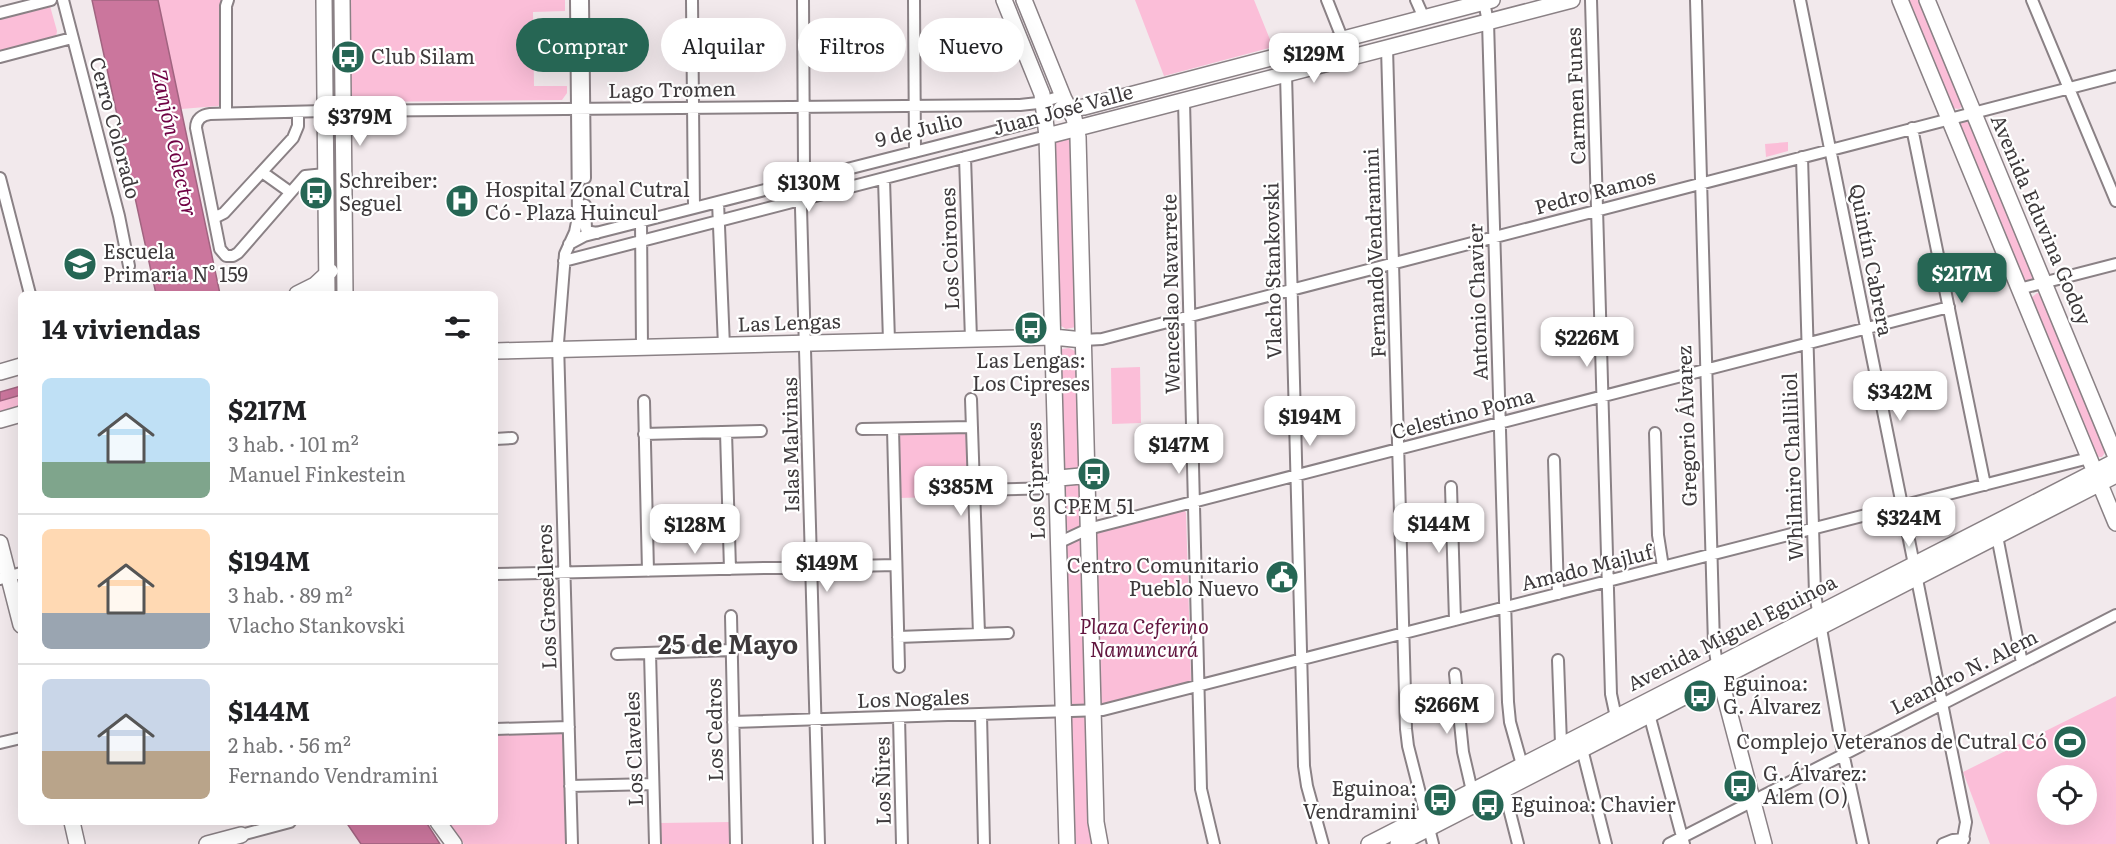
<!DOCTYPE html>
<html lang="es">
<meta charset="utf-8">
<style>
:root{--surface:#fff;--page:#f6f6f6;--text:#202124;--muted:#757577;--line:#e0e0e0;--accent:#266654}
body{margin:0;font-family:Literata,serif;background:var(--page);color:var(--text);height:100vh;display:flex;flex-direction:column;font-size:22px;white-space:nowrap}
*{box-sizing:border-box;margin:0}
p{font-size:20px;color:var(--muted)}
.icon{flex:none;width:33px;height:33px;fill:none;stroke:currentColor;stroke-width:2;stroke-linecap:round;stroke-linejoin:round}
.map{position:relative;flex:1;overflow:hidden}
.panel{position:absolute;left:18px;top:291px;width:480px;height:534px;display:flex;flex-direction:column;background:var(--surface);border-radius:9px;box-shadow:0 6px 24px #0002}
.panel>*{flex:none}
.hud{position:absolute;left:516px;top:18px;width:570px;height:54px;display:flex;gap:12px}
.controls{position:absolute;left:2037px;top:765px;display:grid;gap:12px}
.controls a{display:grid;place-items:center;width:60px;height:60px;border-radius:50%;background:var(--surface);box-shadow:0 6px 24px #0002;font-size:30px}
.price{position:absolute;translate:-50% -51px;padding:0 14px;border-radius:12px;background:#fff;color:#222;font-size:20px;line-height:39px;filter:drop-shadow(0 2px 3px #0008)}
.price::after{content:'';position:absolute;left:50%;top:36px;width:18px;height:14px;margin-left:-9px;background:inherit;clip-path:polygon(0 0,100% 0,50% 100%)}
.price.active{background:var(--accent);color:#fff}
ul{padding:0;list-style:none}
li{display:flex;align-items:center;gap:18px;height:150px;padding:0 24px}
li+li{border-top:2px solid var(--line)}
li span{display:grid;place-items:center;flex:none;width:168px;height:120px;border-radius:9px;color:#555}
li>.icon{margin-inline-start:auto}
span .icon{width:72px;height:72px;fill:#fffc;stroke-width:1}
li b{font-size:26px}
h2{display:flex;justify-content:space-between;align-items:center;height:72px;padding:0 24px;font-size:26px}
.chip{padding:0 21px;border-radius:27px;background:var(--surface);box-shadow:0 6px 24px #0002;font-size:21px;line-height:54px}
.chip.active{background:var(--accent);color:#fff}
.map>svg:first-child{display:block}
</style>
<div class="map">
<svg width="2116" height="844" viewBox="0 0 2116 844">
<rect width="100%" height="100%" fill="#f2e9ec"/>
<!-- green -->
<path fill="#fbbed8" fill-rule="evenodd" d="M158,0H223L222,103L218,106L181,109Z
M351,0H565V11L533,12L534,86H567V93L562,100L356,102L351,98Z
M1135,0H1254L1273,47L1164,76Z
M1906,0H1923L1963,106L1959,109L1952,108Z
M50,6L57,31L56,37L0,52V17Z
M1966,120L1971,121L2034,279L2033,281H2023L1959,128L1961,123Z
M1071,136L1076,327L1066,329L1058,324L1052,145L1055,139Z
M1788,142V151L1766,157L1765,144Z
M2037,293L2042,294L2107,450L2102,457H2096L2031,298Z
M1069,348L1077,352L1082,474L1064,473L1059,352L1062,349Z
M1140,367L1141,423L1112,424L1111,368Z
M21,395V409L0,415V401Z
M962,431L967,434L968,437L969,496L899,498L897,437L899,434Z
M1081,481L1083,527L1069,531L1065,528L1062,482Z
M1184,509L1186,513L1191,681L1102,706L1100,704L1095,533Z
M1078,539L1083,542L1086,706H1071L1068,702L1066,542Z
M2116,696V844H1990L1963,772ZM2048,776H2086V814H2048Z
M1076,716L1084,717L1087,719L1095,844H1071L1070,719Z
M561,732L564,734L568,844H464L447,822H495V733Z
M732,822V844H660V823Z"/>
<!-- water -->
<path fill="#cb769d" stroke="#a16480" stroke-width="1.5" d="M92,0H158L220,294H156Z
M21,386V395L0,401V392Z
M346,822H426L440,844H361Z"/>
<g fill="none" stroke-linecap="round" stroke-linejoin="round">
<defs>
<path id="street" d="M63,0L119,216L129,266
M583,0L585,178
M692,0L694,208
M803,0L804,168L801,208L819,844
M914,0L915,152
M1327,0L1350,58
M1416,0L1424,18
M1591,0L1611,694L1617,722
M1696,0L1714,645L1717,664
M1800,0L1966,822L1962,844
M2032,0L2116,201
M1484,2L1488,22L1508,702L1510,722L1524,772
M0,13L51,0
M1387,48L1406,729L1408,746L1433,844
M1282,55L1286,74L1304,766L1307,786L1323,844
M0,57L72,38
M1184,101L1201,789L1214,844
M226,113V6L228,0
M1912,128L1985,485
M965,157L971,339
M1802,157L1815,594L1842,748L1863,844
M262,172L290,192
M325,174L305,176L238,253L233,256H226L220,249L196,128C196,119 202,115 210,114L325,111L1020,105L1038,103L1062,96
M0,178L30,294
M884,179L889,341
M718,202L724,346
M585,205L586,229L591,232L597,233
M214,218L224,213L293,138L298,126V112
M641,222L642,348
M569,244L584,236L1032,122L1045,117
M564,261L1047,136
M2019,289L2116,264
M1083,340L1102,339L2116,76
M971,399L979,634
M644,401L648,571
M862,429L972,427
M893,429L899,667
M726,432L730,569
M1655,433L1658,535L1663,567
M644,434L761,431
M495,439L512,438
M1554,460L1558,594
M1451,487L1455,620
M974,490L1057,488
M1997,536L2022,663
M1058,543L1088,529L1949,307
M495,574L896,565
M0,579L21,573
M731,616L736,844
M898,637L1008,633
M650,653L655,844
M617,654L732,650
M1558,660L1561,744
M1455,674L1463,752L1472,791
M1649,714L1684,844
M981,715L984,844
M899,717L902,844
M733,722L1103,710L2089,458
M495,729L569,727
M0,743L21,738
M1581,745L1606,844
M570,786L653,784
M1504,789L1518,844
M241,835L290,822
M572,844L558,343L565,254L575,232L578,217L576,0
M1669,844L2116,615
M1943,844L1953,840L1964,839"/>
<path id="secondary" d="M324,0L327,294
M342,0L345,294
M1004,0L1042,94L1047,136L1067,844
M1024,0L1064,99L1074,118L1078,137L1096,822L1100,844
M1900,0L2116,523
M1927,0L2116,457
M1061,109L1084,107L1492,0
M1047,136L1572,0
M297,294L315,285L330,271
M495,351L1053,337L1083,340
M0,372L21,366
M0,420L21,414
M1057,482L1059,478L1081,476L1087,481
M0,543L21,625
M1718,670L1764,844
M72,822L77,844
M438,822L454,844
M207,844L241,835
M1369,844L2116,461
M1398,844L2116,475"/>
</defs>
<!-- street casing -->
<use href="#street" stroke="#8a8185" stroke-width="14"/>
<!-- secondary casing -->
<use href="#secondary" stroke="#8a8185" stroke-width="18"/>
<!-- street -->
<use href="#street" stroke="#fff" stroke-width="10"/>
<!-- secondary -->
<use href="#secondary" stroke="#fff" stroke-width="15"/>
</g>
<!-- icons -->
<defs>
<symbol id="bus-disc" viewBox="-11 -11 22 22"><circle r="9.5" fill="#266654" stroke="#fff"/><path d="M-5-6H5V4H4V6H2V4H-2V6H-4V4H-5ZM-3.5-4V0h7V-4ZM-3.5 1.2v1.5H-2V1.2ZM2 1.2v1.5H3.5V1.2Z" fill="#fff"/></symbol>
<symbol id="hospital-disc" viewBox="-11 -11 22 22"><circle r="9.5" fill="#266654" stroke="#fff"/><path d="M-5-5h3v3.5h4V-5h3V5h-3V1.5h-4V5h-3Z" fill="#fff"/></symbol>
<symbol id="school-disc" viewBox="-11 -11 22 22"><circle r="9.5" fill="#266654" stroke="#fff"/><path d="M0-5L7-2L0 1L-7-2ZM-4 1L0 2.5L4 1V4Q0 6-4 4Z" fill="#fff"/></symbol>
<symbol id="civic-disc" viewBox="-11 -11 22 22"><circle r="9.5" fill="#266654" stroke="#fff"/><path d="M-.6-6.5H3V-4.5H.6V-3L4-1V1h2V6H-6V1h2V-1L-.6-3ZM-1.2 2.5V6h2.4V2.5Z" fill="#fff"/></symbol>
<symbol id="stadium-disc" viewBox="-11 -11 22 22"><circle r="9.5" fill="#266654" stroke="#fff"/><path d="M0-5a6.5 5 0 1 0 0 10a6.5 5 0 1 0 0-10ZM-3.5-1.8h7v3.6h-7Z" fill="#fff"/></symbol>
</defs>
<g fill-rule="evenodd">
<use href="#bus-disc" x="329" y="38" width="38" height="38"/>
<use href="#bus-disc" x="297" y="174" width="38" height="38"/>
<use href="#hospital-disc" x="443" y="182" width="38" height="38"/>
<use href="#school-disc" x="61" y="245" width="38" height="38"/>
<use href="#bus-disc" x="1012" y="309" width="38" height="38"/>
<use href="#bus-disc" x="1075" y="455" width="38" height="38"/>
<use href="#civic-disc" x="1263" y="558" width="38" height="38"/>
<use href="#bus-disc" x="1681" y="677" width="38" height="38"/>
<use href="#stadium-disc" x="2051" y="723" width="38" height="38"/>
<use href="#bus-disc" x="1721" y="767" width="38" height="38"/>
<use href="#bus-disc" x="1421" y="781" width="38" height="38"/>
<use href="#bus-disc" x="1469" y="786" width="38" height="38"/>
</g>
<g text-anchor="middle" stroke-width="4.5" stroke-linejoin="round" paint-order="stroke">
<!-- poi labels -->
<g font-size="20" fill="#3e3a3c" stroke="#fff" text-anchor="start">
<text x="371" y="64">Club Silam</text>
<text x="339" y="188">Schreiber:<tspan x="339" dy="23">Seguel</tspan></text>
<text x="485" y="197">Hospital Zonal Cutral<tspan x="485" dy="23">Có - Plaza Huincul</tspan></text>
<text x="103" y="259">Escuela<tspan x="103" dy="23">Primaria N° 159</tspan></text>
<text x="1031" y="368" text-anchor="middle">Las Lengas:<tspan x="1031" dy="23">Los Cipreses</tspan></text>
<text x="1094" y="514" text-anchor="middle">CPEM 51</text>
<text x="1259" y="573" text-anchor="end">Centro Comunitario<tspan x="1259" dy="23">Pueblo Nuevo</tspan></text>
<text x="1723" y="691">Eguinoa:<tspan x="1723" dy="23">G. Álvarez</tspan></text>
<text x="2047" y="749" text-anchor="end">Complejo Veteranos de Cutral Có</text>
<text x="1763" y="781">G. Álvarez:<tspan x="1763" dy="23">Alem (O)</tspan></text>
<text x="1417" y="796" text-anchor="end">Eguinoa:<tspan x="1417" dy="23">Vendramini</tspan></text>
<text x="1511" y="812">Eguinoa: Chavier</text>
</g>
<!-- street labels -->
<g font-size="20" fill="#3e3a3c" stroke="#fff">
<text transform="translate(672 90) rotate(-1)" y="7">Lago Tromen</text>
<text transform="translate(1576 96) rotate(-92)" y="7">Carmen Funes</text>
<text transform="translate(1063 110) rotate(-15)" y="7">Juan José Valle</text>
<text transform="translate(115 128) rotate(75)" y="7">Cerro Colorado</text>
<text transform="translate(919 130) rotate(-14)" y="7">9 de Julio</text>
<text transform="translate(1595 192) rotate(-15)" y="7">Pedro Ramos</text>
<text transform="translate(2041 220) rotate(67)" y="7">Avenida Eduvina Godoy</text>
<text transform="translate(950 249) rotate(-92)" y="7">Los Coirones</text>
<text transform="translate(1375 253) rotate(-92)" y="7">Fernando Vendramini</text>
<text transform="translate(1871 260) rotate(79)" y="7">Quintín Cabrera</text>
<text transform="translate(1273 271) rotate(-91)" y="7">Vlacho Stankovski</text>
<text transform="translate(1171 294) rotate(-91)" y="7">Wenceslao Navarrete</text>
<text transform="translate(1478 302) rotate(-92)" y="7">Antonio Chavier</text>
<text transform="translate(789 323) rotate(-2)" y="7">Las Lengas</text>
<text transform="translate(1463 414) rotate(-15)" y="7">Celestino Poma</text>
<text transform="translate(1687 426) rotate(-92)" y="7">Gregorio Álvarez</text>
<text transform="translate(791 445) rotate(-91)" y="7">Islas Malvinas</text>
<text transform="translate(1793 467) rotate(-92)" y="7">Whilmiro Challiliol</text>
<text transform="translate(1036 481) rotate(-92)" y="7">Los Cipreses</text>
<text transform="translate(1587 568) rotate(-14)" y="7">Amado Majluf</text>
<text transform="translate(547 597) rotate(-92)" y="7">Los Groselleros</text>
<text transform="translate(1732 633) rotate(-27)" y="7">Avenida Miguel Eguinoa</text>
<text transform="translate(1964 672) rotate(-27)" y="7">Leandro N. Alem</text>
<text transform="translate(913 699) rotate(-2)" y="7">Los Nogales</text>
<text transform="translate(715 730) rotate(-91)" y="7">Los Cedros</text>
<text transform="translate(634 749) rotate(-92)" y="7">Los Claveles</text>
<text transform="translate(883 781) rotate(-91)" y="7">Los Ñires</text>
</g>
<!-- park labels -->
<g font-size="20" font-style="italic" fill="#61143e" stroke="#fff">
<text x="1144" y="634">Plaza Ceferino<tspan x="1144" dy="23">Namuncurá</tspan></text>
</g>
<!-- water labels -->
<g font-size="21" font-style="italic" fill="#6f0244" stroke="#fff">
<text transform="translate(174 143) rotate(78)" y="7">Zanjón Colector</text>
</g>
<!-- district labels -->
<g font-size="26" font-weight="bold" fill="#3e3a3c" stroke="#fff">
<text x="728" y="654">25 de Mayo</text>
</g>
</g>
</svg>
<div class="controls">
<a><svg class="icon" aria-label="locate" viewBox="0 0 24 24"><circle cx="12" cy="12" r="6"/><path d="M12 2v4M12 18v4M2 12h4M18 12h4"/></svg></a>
</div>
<b class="price" style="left:1314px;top:84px">$129M</b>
<b class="price" style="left:360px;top:147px">$379M</b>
<b class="price" style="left:809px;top:213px">$130M</b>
<b class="price active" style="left:1962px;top:304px">$217M</b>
<b class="price" style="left:1587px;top:368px">$226M</b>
<b class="price" style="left:1900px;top:422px">$342M</b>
<b class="price" style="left:1310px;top:447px">$194M</b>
<b class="price" style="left:1179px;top:475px">$147M</b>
<b class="price" style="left:961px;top:517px">$385M</b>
<b class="price" style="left:1909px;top:548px">$324M</b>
<b class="price" style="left:1439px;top:554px">$144M</b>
<b class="price" style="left:695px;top:555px">$128M</b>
<b class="price" style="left:827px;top:593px">$149M</b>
<b class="price" style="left:1447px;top:735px">$266M</b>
<div class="hud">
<a class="chip active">Comprar</a>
<a class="chip">Alquilar</a>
<a class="chip">Filtros</a>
<a class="chip">Nuevo</a>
</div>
<section class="panel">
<h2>14 viviendas<svg class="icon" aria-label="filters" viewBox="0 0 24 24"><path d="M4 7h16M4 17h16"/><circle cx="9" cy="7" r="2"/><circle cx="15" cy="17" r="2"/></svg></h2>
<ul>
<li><span style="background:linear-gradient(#bfe0f5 70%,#7fa58c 0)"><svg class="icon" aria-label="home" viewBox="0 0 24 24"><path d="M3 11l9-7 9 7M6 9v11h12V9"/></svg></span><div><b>$217M</b><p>3 hab. · 101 m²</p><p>Manuel Finkestein</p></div></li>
<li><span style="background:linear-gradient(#ffd9b3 70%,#9aa5b1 0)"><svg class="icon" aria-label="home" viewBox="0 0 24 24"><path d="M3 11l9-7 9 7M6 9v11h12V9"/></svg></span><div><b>$194M</b><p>3 hab. · 89 m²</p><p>Vlacho Stankovski</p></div></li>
<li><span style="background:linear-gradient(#c9d6e8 60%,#b9a48a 0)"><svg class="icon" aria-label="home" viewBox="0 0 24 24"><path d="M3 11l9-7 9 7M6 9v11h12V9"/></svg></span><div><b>$144M</b><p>2 hab. · 56 m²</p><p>Fernando Vendramini</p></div></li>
</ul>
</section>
</div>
